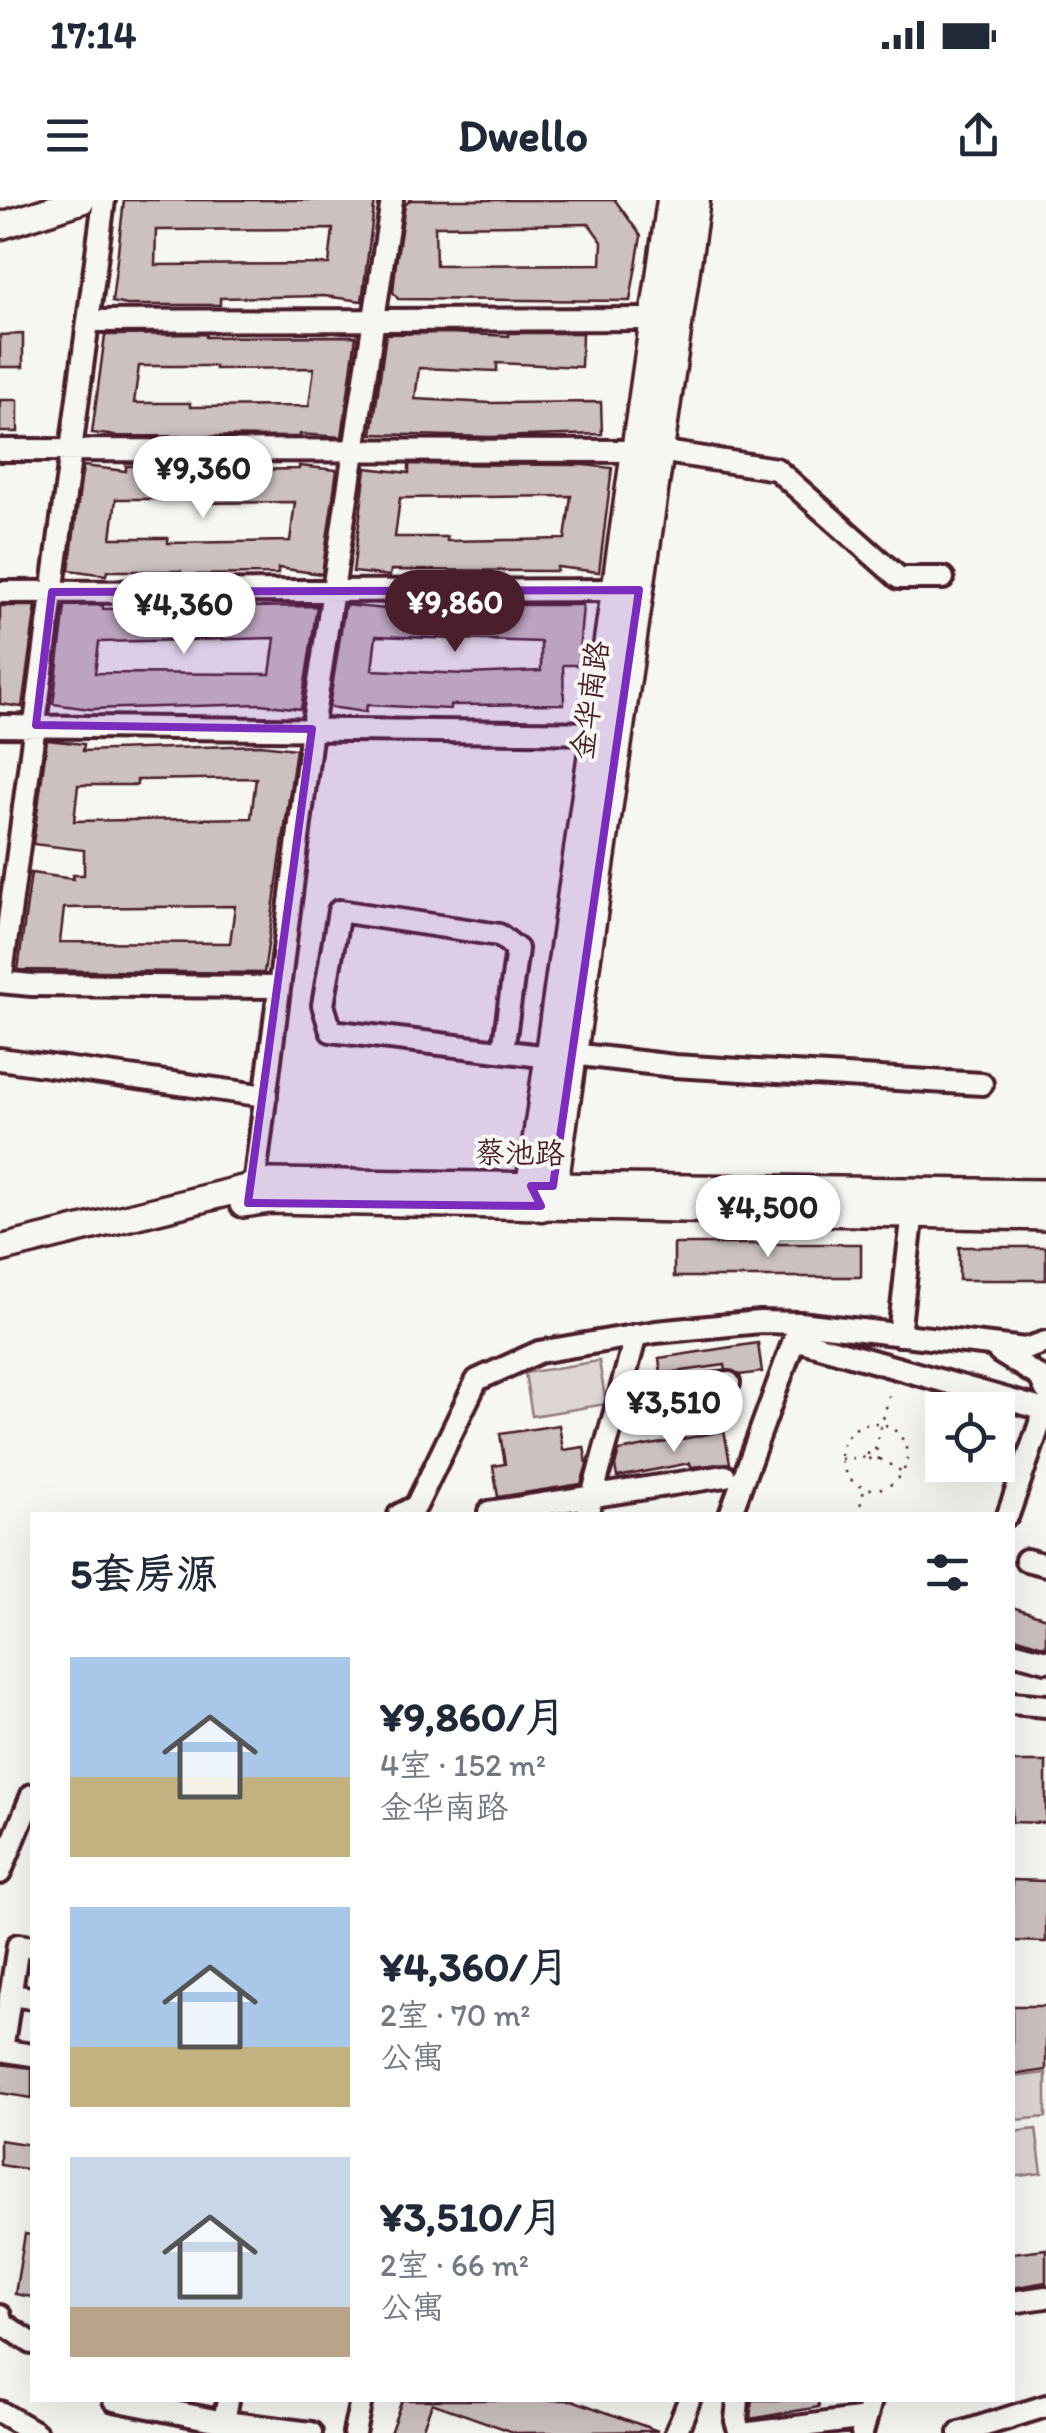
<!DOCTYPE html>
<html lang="zh">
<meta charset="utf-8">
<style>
:root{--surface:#fff;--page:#f6f6f7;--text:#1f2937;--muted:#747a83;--accent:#4a1f2b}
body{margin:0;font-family:Itim,"LXGW WenKai TC",sans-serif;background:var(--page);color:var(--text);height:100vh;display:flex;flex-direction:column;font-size:38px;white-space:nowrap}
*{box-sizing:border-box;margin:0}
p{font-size:32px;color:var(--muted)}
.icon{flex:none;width:55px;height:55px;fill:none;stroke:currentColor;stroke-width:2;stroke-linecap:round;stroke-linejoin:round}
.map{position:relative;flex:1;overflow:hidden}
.side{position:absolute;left:30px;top:1312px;width:985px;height:890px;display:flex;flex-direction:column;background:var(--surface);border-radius:0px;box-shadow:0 10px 40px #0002}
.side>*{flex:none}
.fabs{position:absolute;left:925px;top:1192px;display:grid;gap:20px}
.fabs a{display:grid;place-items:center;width:90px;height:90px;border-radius:0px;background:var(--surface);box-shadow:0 10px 40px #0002;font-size:50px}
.price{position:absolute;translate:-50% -85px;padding:0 22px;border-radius:35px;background:#fff;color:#222;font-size:32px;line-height:65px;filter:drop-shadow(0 2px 5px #0008)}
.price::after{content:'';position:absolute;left:50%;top:60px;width:30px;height:22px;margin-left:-15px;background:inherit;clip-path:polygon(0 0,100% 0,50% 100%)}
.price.selected{background:var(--accent);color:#fff}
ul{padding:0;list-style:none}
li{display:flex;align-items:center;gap:30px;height:250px;padding:0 40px}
li span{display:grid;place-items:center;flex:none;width:280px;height:200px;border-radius:0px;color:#555}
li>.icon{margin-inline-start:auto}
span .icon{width:120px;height:120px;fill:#fffc;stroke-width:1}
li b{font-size:42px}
h2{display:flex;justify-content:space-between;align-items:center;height:120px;padding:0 40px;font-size:42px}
.status{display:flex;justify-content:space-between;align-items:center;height:70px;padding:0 50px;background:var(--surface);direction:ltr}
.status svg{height:28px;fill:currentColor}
header{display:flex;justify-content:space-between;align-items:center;height:130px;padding:0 40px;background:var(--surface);font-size:45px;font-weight:700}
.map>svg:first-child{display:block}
</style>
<div class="status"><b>17:14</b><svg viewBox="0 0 49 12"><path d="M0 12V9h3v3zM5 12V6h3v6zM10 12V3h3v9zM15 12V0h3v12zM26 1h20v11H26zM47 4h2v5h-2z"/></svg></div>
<header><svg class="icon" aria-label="menu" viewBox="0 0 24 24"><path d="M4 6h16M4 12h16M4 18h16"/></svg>Dwello<svg class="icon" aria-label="share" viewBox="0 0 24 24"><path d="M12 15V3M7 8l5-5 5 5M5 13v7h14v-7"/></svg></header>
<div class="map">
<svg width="1046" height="2233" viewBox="0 0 1046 2233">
<rect width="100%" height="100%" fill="#f6f6f2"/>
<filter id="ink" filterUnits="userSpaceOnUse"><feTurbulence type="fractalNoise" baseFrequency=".01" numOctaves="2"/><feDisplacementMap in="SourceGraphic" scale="20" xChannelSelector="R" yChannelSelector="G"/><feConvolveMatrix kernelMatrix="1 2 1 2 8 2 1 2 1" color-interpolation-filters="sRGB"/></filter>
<g filter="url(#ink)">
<!-- green -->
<path fill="#ddd6d5" stroke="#947a80" stroke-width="2.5" d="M599,1161L606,1204L532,1216L525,1173Z
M1046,1873V1917L1017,1920L1013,1877Z
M1036,1929L1042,1973L1013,1977V1932Z"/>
<!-- building -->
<path fill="#ccc1c0" stroke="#4a1f2b" stroke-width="2.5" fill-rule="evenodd" d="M124,0H375L362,101L324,96L220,98V105H127L112,102ZM333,29L329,64L155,65L156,30Z
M410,0H615L641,36L630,101L398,99L393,92L396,63L405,5ZM589,24L602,42L601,64L436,65L435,26Z
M449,133L509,136V133H582L581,167L497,163V171L419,168L415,199L491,203L601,202L602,234L490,237L372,234L386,134Z
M23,134V167H0V135Z
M206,134V137L356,136L342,237L300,234V237L117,236L92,233L105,135ZM139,166H215V169L314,168L309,206L190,207V203H134Z
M0,200H18V232H0Z
M409,264L584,265L612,268L599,372L557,367V371L391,370L390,376L353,372L366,268L409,273ZM571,296L565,339L447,341V337H395L400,298Z
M83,266L126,271V266H176V271L299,269V266L337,270L322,374L278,368V374L181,375V371H107L106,375L69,370ZM116,299H194V303L295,302L290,341L168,343V338H111Z
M103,405V409L317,406L301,509L261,504L90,509L53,504L65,406ZM275,438L270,474L95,473L99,442Z
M345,405L385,409L386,405H583L578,465H563L564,504L450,505V509L367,505L366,512L329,507ZM376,436L541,442V471L467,474L372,470Z
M0,406H36L22,507L0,504Z
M47,540L84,544L83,551L261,545L296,549L264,773L18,770L31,673L73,679V675H84V650L33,644ZM256,578L251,618L74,621L78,585H137V580ZM235,706L230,743L60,742L64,708Z
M674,1044H861V1077H674Z
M959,1047H1046V1080H959Z
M758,1143L762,1172L740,1175L726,1170L725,1165L661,1174L659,1158Z
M559,1225L563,1250L584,1247L587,1264L581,1284L498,1297L493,1266L505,1264L500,1234Z
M724,1231L730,1263L691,1267L690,1263L617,1277L615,1266L619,1251Z
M1012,1407L1046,1418V1447L1012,1436Z
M1012,1562H1046V1623L1012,1622Z
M1012,1680L1046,1681V1742L1012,1741Z
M1012,1806H1046V1870L1012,1875Z
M0,1864L32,1868V1898L0,1893Z
M0,1940L32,1945V1970L0,1965Z
M25,2034L32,2035V2097L15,2094Z
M1046,2049V2082L1012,2088V2053Z
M402,2200H572L658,2231L516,2233L432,2203L421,2233H390Z
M752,2200H818L819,2207L750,2219Z"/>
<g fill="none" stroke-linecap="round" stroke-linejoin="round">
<defs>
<path id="minor" d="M89,121L655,119
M0,250L659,251L776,269L899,378H943
M0,392L628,390
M0,526L608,533
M0,782L32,785L278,787
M1,782L104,0
M503,851L517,749L499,735L339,711L323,805L331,831L550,857
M572,854L674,866L982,884
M0,859L266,896
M250,998L254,986L312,529L392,0
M899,1135L914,1002
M794,1139L1045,1210
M999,1152L1040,1177L1046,1190
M619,1196L729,1183
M489,1312L725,1276
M399,1315L416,1306L477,1180L539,1152L656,1132L760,1122L800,1123L1025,1149L1046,1142
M587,1315L636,1135
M730,1315L798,1129
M1008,1315L1046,1206
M1026,1360L1046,1365
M1012,1452L1046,1461
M1012,1503L1046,1506
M0,1673L32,1595
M10,1795L32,1798
M0,1850L32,1855
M2,1850L18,1745L32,1747
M1012,2102L1046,2097
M0,2116L2,2123L32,2143
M114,2200L224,2222L311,2233
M738,2200L736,2221L740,2233
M0,2212L36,2233
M224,2222L228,2200
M354,2233L361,2200
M676,2233L689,2200
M750,2233L866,2218
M862,2233L871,2200
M960,2233L1046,2206"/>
<path id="tertiary" d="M0,26L82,0
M243,1004L271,1000L1046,1017
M0,1049L271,982L1046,993"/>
<path id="secondary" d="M541,1006L553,986L695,0
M541,1006L531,986L672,0"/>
</defs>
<!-- minor casing -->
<use href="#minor" stroke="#4a1f2b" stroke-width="28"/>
<!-- tertiary casing -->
<use href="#tertiary" stroke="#4a1f2b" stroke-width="32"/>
<!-- secondary casing -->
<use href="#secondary" stroke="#4a1f2b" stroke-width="35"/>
<!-- path -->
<path stroke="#4a1f2b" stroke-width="2.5" stroke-dasharray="2.5 8" stroke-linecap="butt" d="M841 1256a33 33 0 1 1 66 0a33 33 0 1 1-66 0Z
M868 1255a6 6 0 1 1 12 0a6 6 0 1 1-12 0Z
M875,1249L891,1189
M841,1259L867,1257
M880,1259L903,1272
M858,1315L864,1290"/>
<!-- minor -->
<use href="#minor" stroke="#f6f6f2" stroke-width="20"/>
<!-- tertiary -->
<use href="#tertiary" stroke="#f6f6f2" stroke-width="25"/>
<!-- secondary -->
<use href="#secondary" stroke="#f6f6f2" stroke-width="28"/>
</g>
</g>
<!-- marked area -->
<path fill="#7b2cbf" fill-opacity="0.2" stroke="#7b2cbf" stroke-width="8" stroke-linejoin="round" d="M639,390L553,986H531L541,1006L248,1003L312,529L36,525L52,392Z"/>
<g text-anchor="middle" stroke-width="8" stroke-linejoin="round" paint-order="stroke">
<!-- street labels -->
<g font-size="30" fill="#4a1f2b" stroke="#f6f6f2">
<text transform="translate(590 500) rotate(-82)" y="10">金华南路</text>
<text transform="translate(520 953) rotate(1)" y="10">蔡池路</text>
</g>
</g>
</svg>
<div class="fabs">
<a><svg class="icon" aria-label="locate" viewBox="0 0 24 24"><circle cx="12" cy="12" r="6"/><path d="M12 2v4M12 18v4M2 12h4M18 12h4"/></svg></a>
</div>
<b class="price" style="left:203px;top:321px">¥9,360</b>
<b class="price selected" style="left:455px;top:455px">¥9,860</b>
<b class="price" style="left:184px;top:457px">¥4,360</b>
<b class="price" style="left:768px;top:1060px">¥4,500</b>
<b class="price" style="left:674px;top:1255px">¥3,510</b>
<section class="side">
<h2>5套房源<svg class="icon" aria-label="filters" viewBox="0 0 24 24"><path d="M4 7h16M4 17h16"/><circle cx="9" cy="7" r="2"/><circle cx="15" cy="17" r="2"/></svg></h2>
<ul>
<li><span style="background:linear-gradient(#a9c7e8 60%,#c2b280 0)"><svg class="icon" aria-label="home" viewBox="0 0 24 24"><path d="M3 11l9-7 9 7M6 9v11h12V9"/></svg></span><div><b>¥9,860/月</b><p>4室 · 152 m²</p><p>金华南路</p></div></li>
<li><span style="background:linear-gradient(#a9c7e8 70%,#c2b280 0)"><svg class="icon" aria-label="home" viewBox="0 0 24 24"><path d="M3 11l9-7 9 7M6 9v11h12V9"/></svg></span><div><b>¥4,360/月</b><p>2室 · 70 m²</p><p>公寓</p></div></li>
<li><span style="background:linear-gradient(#c9d6e8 75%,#b9a48a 0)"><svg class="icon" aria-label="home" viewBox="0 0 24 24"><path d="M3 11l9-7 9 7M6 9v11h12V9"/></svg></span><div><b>¥3,510/月</b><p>2室 · 66 m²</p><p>公寓</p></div></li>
</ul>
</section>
</div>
